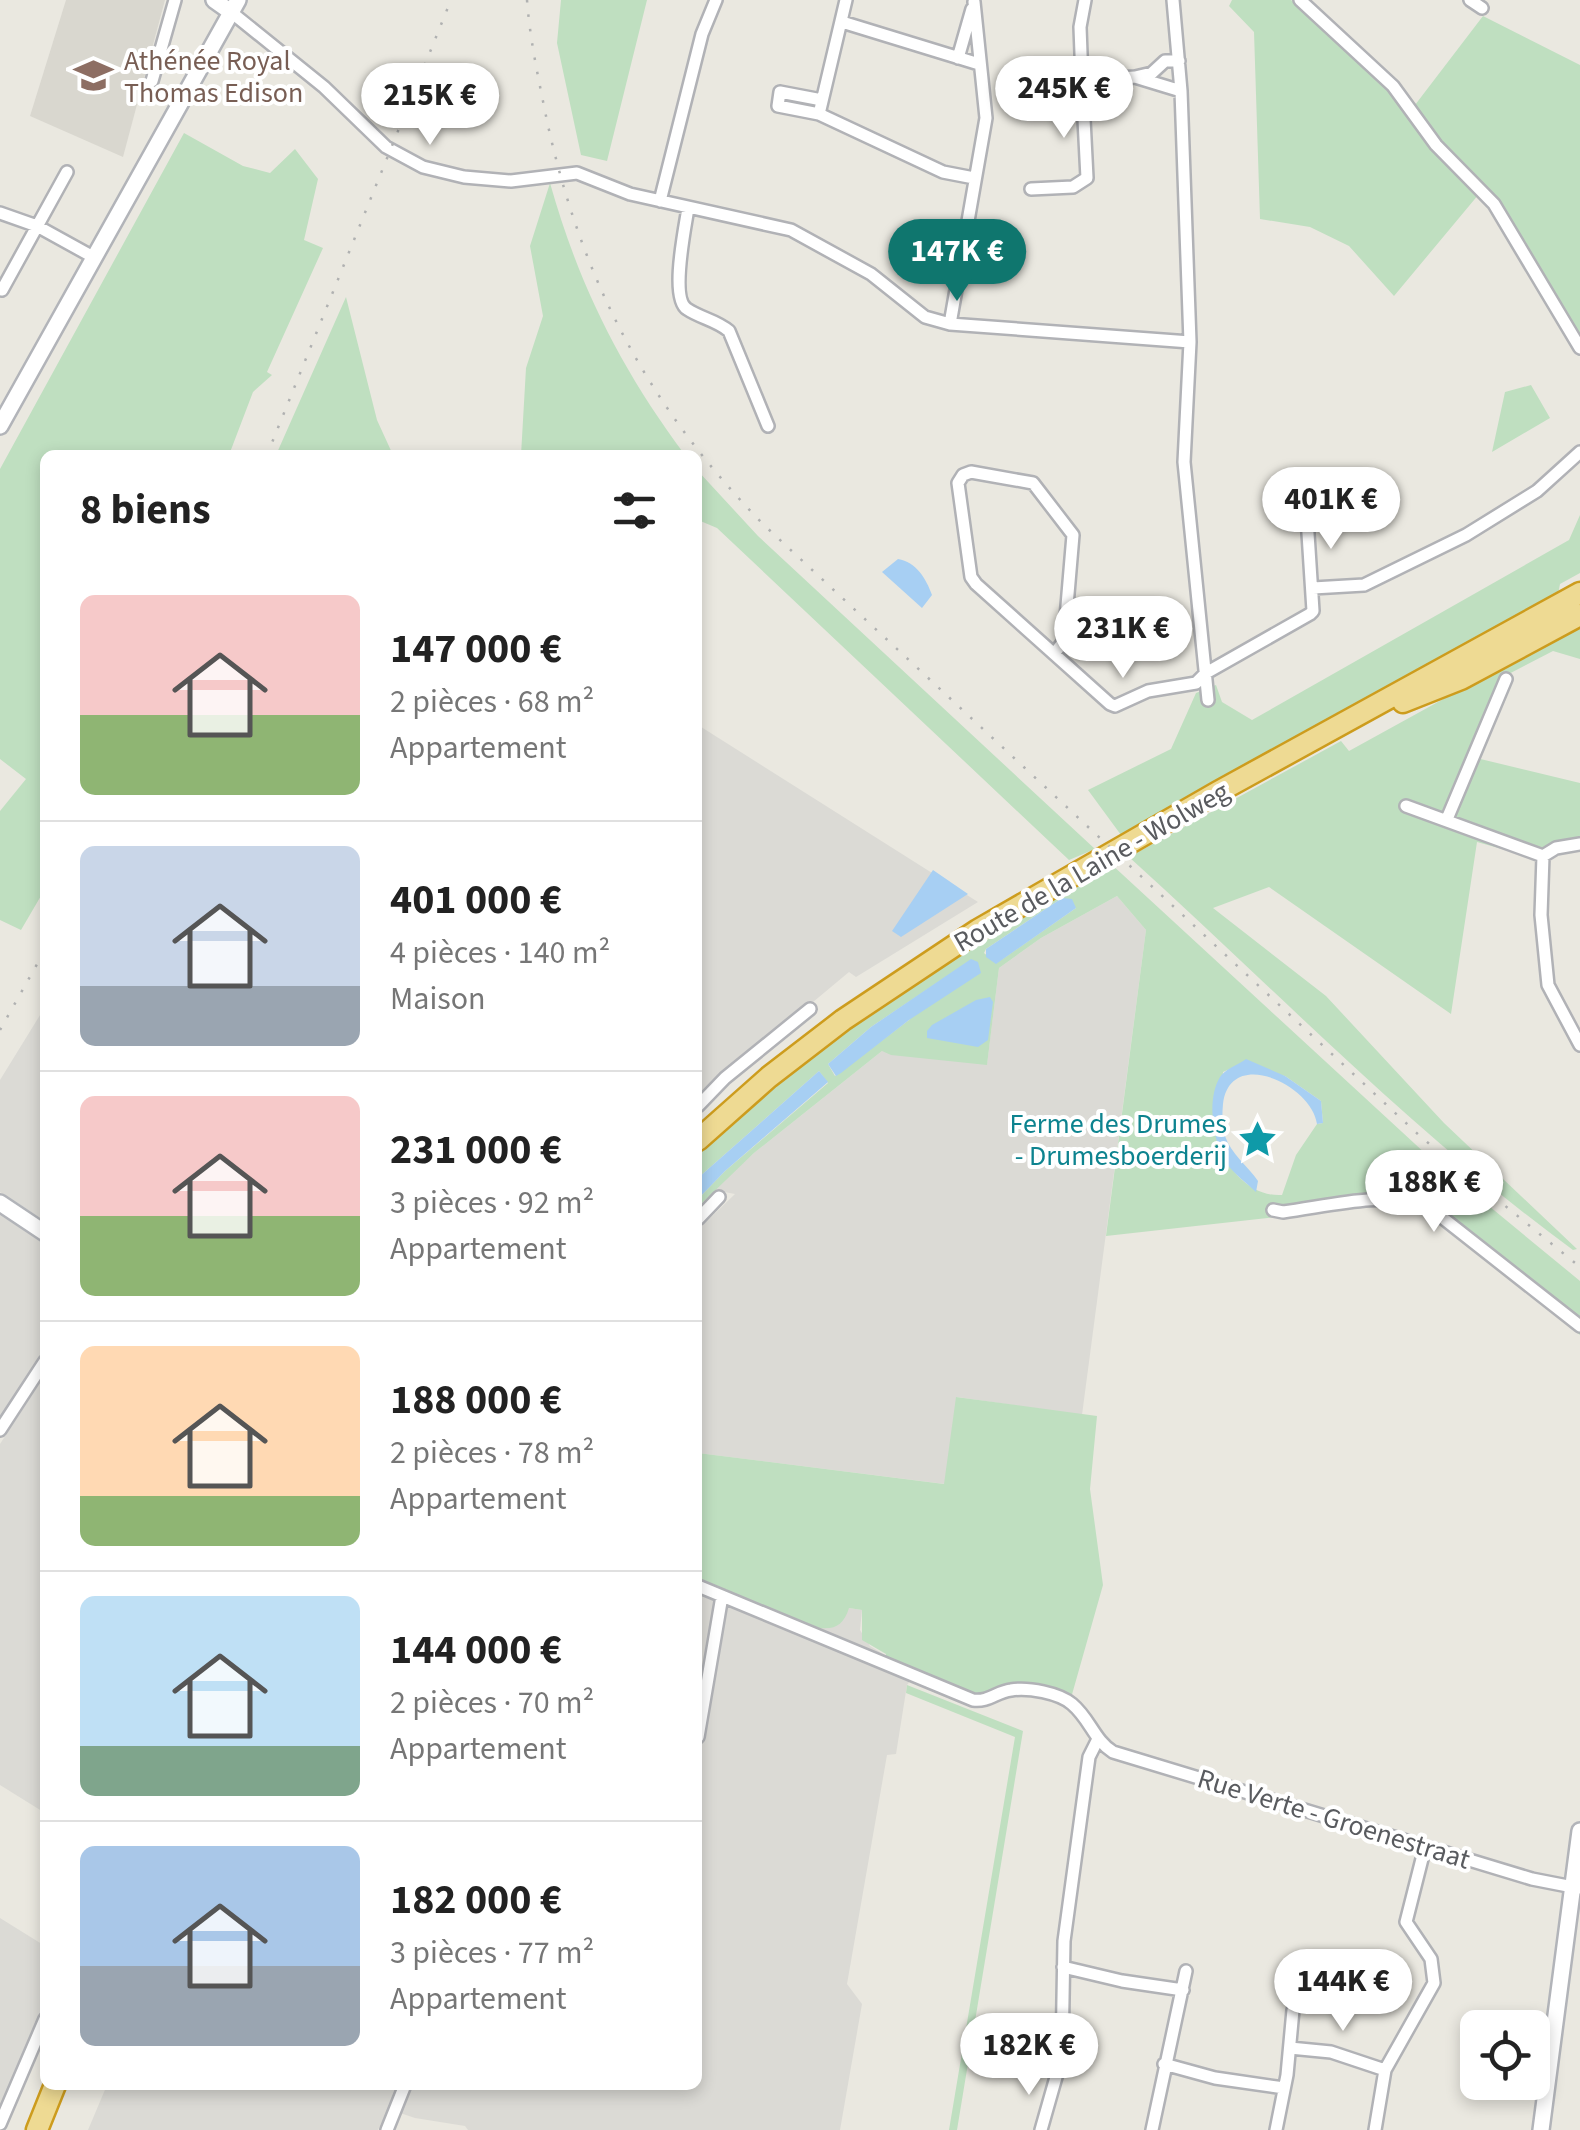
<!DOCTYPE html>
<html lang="fr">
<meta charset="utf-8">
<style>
:root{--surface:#fff;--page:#f2f2f2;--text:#222;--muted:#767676;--line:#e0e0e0;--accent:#0f766e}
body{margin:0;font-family:"Source Sans 3",sans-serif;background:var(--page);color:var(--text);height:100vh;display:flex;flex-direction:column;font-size:38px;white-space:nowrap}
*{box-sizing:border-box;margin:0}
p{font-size:32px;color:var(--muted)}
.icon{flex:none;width:55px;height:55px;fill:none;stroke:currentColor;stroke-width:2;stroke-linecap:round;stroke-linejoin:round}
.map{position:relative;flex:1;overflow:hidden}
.drawer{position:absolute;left:40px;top:450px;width:662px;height:1640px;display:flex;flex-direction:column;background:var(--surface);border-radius:15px;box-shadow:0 5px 15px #0003}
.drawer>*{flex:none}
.buttons{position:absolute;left:1460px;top:2010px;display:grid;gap:20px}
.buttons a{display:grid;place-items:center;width:90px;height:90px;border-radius:15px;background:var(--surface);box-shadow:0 5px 15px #0003;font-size:50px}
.price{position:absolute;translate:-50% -85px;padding:0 22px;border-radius:35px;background:#fff;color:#222;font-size:32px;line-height:65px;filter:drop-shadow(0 2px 5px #0008)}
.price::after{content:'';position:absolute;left:50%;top:60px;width:30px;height:22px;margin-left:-15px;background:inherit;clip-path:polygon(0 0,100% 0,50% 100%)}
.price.active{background:var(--accent);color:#fff}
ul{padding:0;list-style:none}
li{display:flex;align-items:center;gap:30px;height:250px;padding:0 40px}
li+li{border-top:2px solid var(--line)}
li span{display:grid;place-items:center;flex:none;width:280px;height:200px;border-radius:15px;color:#555}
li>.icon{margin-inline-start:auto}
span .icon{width:120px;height:120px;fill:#fffc;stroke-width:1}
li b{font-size:42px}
h2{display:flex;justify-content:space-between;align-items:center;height:120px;padding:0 40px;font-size:42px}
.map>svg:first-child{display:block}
</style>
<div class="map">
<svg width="1580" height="2130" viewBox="0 0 1580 2130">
<rect width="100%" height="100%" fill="#eae8e0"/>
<!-- industrial -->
<path fill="#dbdad5" d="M698,725L978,902L856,977L849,972L698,1098Z
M1117,896L1146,930L1082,1415L957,1397L945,1484L698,1453V1230L735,1194L714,1190L754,1153L882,1051L987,1064L999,968L1041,938Z
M45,1007V1221L0,1192V1080Z
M0,1215L45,1244V1348L0,1417Z
M45,1375V1813L0,1785V1444Z
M698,1579L819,1628L849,1608L862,1610L860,1630L870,1646L916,1674L907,1685L896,1754L887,1755L847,1984L862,2004L840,2130H468L465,2126L415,2118L388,2109L378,2130H88L107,2085H698Z
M0,1918L45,1946V2010L0,2113Z"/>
<!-- education -->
<path fill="#d9d7cf" d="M66,0H165L123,157L30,116Z"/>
<!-- green -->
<path fill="#bfdfc0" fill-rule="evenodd" d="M561,0H647L607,161L581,155L557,43Z
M1232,0H1291L1394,82L1415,105L1483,16L1580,65V339L1573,329L1563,334L1540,287L1479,194L1394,296L1349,246L1310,227L1260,219L1254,32L1229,6Z
M184,133L243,166L270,173L295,149L318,179L304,240L323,248L267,372L272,375L253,392L229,455H45V889L21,930L0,920V811L26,779L0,759V469Z
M550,183C579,286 621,369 685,455H521L526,368L543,316L530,246Z
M346,297L377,420L393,455H276Z
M1531,385L1550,418L1492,452L1505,392Z
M698,471L758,536L1095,849L1069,860L717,528L698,520Z
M1580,515V573L1560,584L1558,594L1121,835L1088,790L1171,749L1196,693L1216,685L1222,702L1252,720L1569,540Z
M1574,627H1580V659L1553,651L1499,679L1468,756L1580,783V850L1534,858L1477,842L1451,1014L1269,887L1213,908L1326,996L1444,1123L1577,1249L1573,1250C1413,1133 1276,990 1129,857L1341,741L1349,751Z
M1110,863L1427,1155L1580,1281V1335L1432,1214L1411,1205L1365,1207L1106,1236L1146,930L1117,896L1041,938L999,968L987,1065L891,1055L882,1051L754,1153L698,1207V1199L725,1171L828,1083L819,1071L698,1178V1150L785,1074L935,965ZM1062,898L1076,908L1004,958L996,963L984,953L986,949ZM971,960L909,1020L835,1076L828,1064L871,1027ZM1234,1067L1285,1076L1321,1101L1323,1123L1317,1124L1296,1155L1282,1195C1250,1197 1227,1169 1217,1140L1223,1072Z
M956,1397L1097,1416L1090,1489L1103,1585L1071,1698L1013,1684L977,1696L885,1661L886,1654L862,1640V1610L849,1608C844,1624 836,1630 819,1628L698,1579V1453L944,1484Z
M907,1685L1023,1731L957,2130H949L1015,1737L906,1693Z"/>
<!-- water -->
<path fill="#a7cff3" d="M898,559C916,562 926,578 932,595L922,608L882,572Z
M933,870L968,894L901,937L892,931Z
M1062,898L1072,899L1076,908L996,964L986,957V949Z
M971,959L978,962L981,973L909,1020L841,1073L836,1076L828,1064L871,1027Z
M990,997L993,1002L988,1040L978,1047L927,1038V1031L932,1025L976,1000Z
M1246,1059L1285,1076L1321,1101L1323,1123L1317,1124C1312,1085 1230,1046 1223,1104C1222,1115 1222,1126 1225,1136C1231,1154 1248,1166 1258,1181L1256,1192C1246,1182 1235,1175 1227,1164C1213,1143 1206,1100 1220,1077C1225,1069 1238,1065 1246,1059Z
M819,1071L828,1082L725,1171L698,1199V1178Z"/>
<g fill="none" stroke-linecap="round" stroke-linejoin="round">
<defs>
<path id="street" d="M846,0L819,114L943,172L974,178
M1085,0L1080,27L1082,80L1135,77
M1173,0L1181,91L1190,342L1184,462L1208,700
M1300,0L1393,86L1436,145L1494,204L1580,348
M1470,0L1482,8
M231,12L324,87L386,147L423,167L464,177L511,181L577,173L630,194L791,230L871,274L925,317L950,324L1190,342
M842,22L979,64
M958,58L972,9
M1179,61H1165L1152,73L1135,77L1181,91
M152,81L175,0
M819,114L778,106L780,92L822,100
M1031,189L1073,187L1087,178L1082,80
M660,201L702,34L716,0
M688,208C685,228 670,298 687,309C700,318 716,320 729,331L768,426
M0,213L37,226L95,258
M2,290L67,172
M950,324L986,118L974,2
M1313,588L1364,585L1466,535L1537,491L1580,452
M1054,654L1064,641L1073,535L1033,483L971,472L963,475L958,483L971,577L976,584L1110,704L1115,706L1148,691L1196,683L1206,673L1310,614L1313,611L1307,518
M1406,806L1543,856L1556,848L1580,844
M1447,819L1506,679
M1543,856L1541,915L1548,985L1580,1045
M698,1106L725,1078L810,1009
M1273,1210L1283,1212C1329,1206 1380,1192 1425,1204L1580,1326
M698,1219L719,1197
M0,1430L45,1361
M698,1586L973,1700C989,1702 996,1692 1011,1690C1028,1687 1059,1693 1072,1704C1090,1719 1094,1740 1113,1752L1532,1879L1578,1888
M698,1737L722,1596
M1063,1967L1122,1981L1183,1990
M1290,2048L1331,2052L1385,2070
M1164,2064L1215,2078L1284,2088
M0,2124L45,2019
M387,2130L405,2085
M1041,2130L1062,2056L1064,1941L1089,1757L1097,1741
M1152,2130L1186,1971
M1276,2130L1287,2075L1293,2010
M1375,2130L1385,2070L1434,1983L1431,1959L1406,1922L1425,1847"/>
<path id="secondary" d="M214,0L231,12
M0,426L238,0
M0,1203L45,1233
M1541,2130L1580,1831"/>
<path id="highway" d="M1403,702L1461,679L1580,615
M698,1140L769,1077L843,1020L978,930L1218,792L1580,593
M37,2130L55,2085"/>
</defs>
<!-- street casing -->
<use href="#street" stroke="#b1b2b6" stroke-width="16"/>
<!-- secondary casing -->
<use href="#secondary" stroke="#b2b4b9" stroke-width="20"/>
<!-- highway casing -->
<use href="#highway" stroke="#cd9c1d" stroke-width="25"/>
<!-- street -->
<use href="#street" stroke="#fff" stroke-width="11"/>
<!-- secondary -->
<use href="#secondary" stroke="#fff" stroke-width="15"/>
<!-- highway -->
<use href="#highway" stroke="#eeda93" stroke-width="20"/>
<!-- rail -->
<path stroke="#b0b1b1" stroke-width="2.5" stroke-dasharray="2.5 12" stroke-linecap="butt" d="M527,0C530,41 539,81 547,121C582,282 649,408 765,526L1421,1137L1580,1267
M267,455L451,0
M0,1030L45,950"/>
</g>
<!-- icons -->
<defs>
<symbol id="school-bare" viewBox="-9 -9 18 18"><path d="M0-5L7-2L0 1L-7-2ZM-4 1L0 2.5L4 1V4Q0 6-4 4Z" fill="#8d6e63" stroke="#fff" stroke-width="2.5" paint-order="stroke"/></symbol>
<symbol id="sight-bare" viewBox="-9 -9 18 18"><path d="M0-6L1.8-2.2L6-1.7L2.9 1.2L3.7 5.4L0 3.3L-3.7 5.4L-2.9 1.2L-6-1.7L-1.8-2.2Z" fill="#0f9aa8" stroke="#fff" stroke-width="2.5" paint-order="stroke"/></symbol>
</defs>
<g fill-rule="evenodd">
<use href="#school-bare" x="66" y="48" width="55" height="55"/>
<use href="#sight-bare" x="1230" y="1112" width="55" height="55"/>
</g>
<g text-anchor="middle" stroke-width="8" stroke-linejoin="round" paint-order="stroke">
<!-- education labels -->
<g font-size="28" fill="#785e54" stroke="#fff" text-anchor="start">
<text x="124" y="70">Athénée Royal<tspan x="124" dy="32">Thomas Edison</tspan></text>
</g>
<!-- street labels -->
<g font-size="28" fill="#595b5f" stroke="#fff">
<text transform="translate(1091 866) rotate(-30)" y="10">Route de la Laine - Wolweg</text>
<text transform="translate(1334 1818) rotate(17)" y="10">Rue Verte - Groenestraat</text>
</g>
<!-- culture labels -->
<g font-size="28" fill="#0d838f" stroke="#fff" text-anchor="end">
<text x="1227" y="1133">Ferme des Drumes<tspan x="1227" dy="32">- Drumesboerderij</tspan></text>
</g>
</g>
</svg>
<div class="buttons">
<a><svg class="icon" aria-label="locate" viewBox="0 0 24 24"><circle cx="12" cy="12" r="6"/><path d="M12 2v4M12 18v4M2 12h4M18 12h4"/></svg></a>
</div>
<b class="price" style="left:1064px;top:141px">245K €</b>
<b class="price" style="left:430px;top:148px">215K €</b>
<b class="price active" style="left:957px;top:304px">147K €</b>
<b class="price" style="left:1331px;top:552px">401K €</b>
<b class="price" style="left:1123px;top:681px">231K €</b>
<b class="price" style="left:1434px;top:1235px">188K €</b>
<b class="price" style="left:1343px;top:2034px">144K €</b>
<b class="price" style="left:1029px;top:2098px">182K €</b>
<section class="drawer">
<h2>8 biens<svg class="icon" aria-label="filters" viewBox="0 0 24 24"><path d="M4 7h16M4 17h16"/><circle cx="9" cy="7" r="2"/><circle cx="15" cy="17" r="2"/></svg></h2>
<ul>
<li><span style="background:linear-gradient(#f6c9c9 60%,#8fb573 0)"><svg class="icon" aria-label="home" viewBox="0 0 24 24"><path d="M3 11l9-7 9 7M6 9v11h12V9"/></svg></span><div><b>147 000 €</b><p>2 pièces · 68 m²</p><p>Appartement</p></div></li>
<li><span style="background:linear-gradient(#c9d6e8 70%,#9aa5b1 0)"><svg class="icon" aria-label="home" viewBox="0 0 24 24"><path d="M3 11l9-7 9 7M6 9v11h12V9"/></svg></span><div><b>401 000 €</b><p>4 pièces · 140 m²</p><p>Maison</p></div></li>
<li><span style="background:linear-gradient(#f6c9c9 60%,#8fb573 0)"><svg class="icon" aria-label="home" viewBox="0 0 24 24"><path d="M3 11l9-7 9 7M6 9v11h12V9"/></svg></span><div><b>231 000 €</b><p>3 pièces · 92 m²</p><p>Appartement</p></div></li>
<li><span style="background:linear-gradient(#ffd9b3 75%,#8fb573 0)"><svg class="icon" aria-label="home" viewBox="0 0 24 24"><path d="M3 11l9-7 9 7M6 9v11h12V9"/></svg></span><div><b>188 000 €</b><p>2 pièces · 78 m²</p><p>Appartement</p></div></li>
<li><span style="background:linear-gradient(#bfe0f5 75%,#7fa58c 0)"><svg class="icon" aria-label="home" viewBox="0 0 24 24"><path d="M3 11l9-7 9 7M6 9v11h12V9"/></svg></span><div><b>144 000 €</b><p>2 pièces · 70 m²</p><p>Appartement</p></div></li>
<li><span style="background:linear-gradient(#a9c7e8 60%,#9aa5b1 0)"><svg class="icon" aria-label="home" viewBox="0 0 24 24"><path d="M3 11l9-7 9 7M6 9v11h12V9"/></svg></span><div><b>182 000 €</b><p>3 pièces · 77 m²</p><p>Appartement</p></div></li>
</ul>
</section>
</div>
